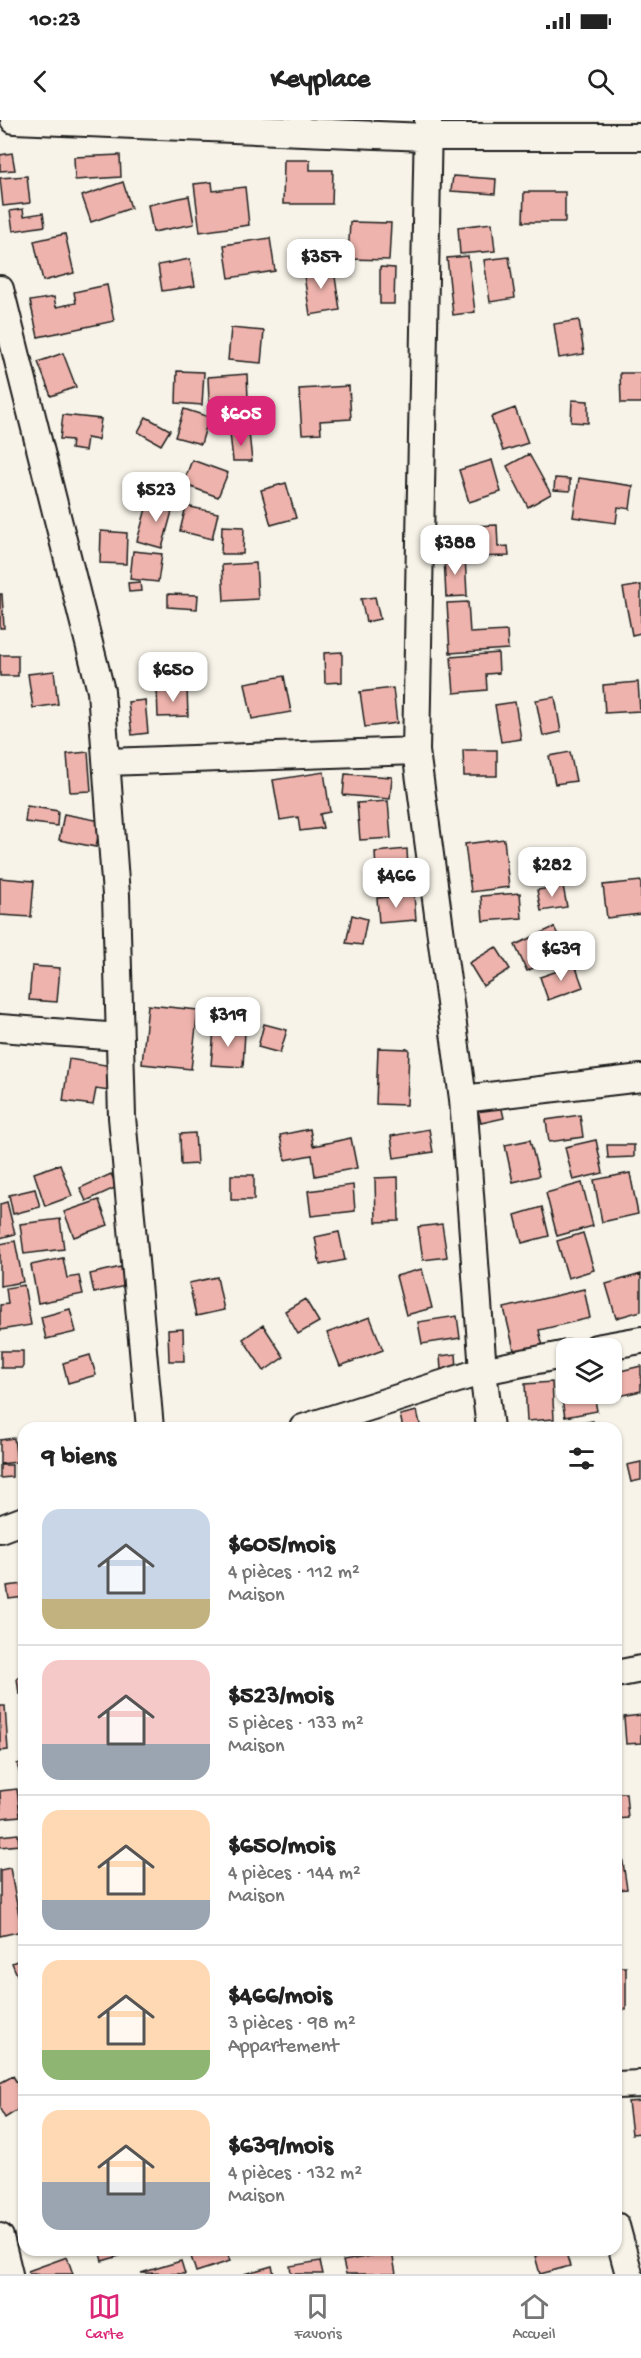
<!DOCTYPE html>
<html lang="fr">
<meta charset="utf-8">
<style>
:root{--surface:#fff;--page:#f2f2f2;--text:#222;--muted:#767676;--line:#e0e0e0;--accent:#db2777}
body{margin:0;font-family:"Gochi Hand",sans-serif;background:var(--page);color:var(--text);height:100vh;display:flex;flex-direction:column;font-size:22px;white-space:nowrap}
*{box-sizing:border-box;margin:0}
p{font-size:20px;color:var(--muted)}
.icon{flex:none;width:33px;height:33px;fill:none;stroke:currentColor;stroke-width:2;stroke-linecap:round;stroke-linejoin:round}
.map{position:relative;flex:1;overflow:hidden}
.details{position:absolute;left:18px;top:1302px;width:604px;height:834px;display:flex;flex-direction:column;background:var(--surface);border-radius:18px;box-shadow:0 2px 4px #0004}
.details>*{flex:none}
.tools{position:absolute;left:556px;top:1218px;display:grid;gap:12px}
.tools a{display:grid;place-items:center;width:66px;height:66px;border-radius:12px;background:var(--surface);box-shadow:0 2px 4px #0004;font-size:30px}
.price{position:absolute;translate:-50% -51px;padding:0 14px;border-radius:12px;background:#fff;color:#222;font-size:20px;line-height:39px;filter:drop-shadow(0 2px 3px #0008)}
.price::after{content:'';position:absolute;left:50%;top:36px;width:18px;height:14px;margin-left:-9px;background:inherit;clip-path:polygon(0 0,100% 0,50% 100%)}
.price.on{background:var(--accent);color:#fff}
ul{padding:0;list-style:none}
li{display:flex;align-items:center;gap:18px;height:150px;padding:0 24px}
li+li{border-top:2px solid var(--line)}
li span{display:grid;place-items:center;flex:none;width:168px;height:120px;border-radius:18px;color:#555}
li>.icon{margin-inline-start:auto}
span .icon{width:72px;height:72px;fill:#fffc;stroke-width:1}
li b{font-size:26px}
h2{display:flex;justify-content:space-between;align-items:center;height:72px;padding:0 24px;font-size:26px}
.status{display:flex;justify-content:space-between;align-items:center;height:42px;padding:0 30px;background:var(--surface);direction:ltr}
.status svg{height:16px;fill:currentColor}
header{display:flex;justify-content:space-between;align-items:center;height:78px;padding:0 24px;background:var(--surface);font-size:27px;font-weight:700}
.menu{display:flex;justify-content:space-around;align-items:center;height:84px;border-top:2px solid var(--line);background:var(--surface);font-size:16px;color:var(--muted)}
.menu a{display:grid;justify-items:center;gap:3px}
.menu .on{color:var(--accent)}
.map>svg:first-child{display:block}
</style>
<div class="status"><b>10:23</b><svg viewBox="0 0 49 12"><path d="M0 12V9h3v3zM5 12V6h3v6zM10 12V3h3v9zM15 12V0h3v12zM26 1h20v11H26zM47 4h2v5h-2z"/></svg></div>
<header><svg class="icon" aria-label="back" viewBox="0 0 24 24"><path d="M15 5l-7 7 7 7"/></svg>Keyplace<svg class="icon" aria-label="search" viewBox="0 0 24 24"><circle cx="10" cy="10" r="6"/><path d="M15 15l6 6"/></svg></header>
<div class="map">
<svg width="641" height="2154" viewBox="0 0 641 2154">
<rect width="100%" height="100%" fill="#f7f3e8"/>
<filter id="ink" filterUnits="userSpaceOnUse"><feTurbulence type="fractalNoise" baseFrequency=".0167" numOctaves="2"/><feDisplacementMap in="SourceGraphic" scale="12" xChannelSelector="R" yChannelSelector="G"/><feConvolveMatrix kernelMatrix="1 2 1 2 8 2 1 2 1" color-interpolation-filters="sRGB"/></filter>
<g filter="url(#ink)">
<!-- building -->
<path fill="#eeb3ac" stroke="#1c1c1c" stroke-width="1.5" d="M12,33L15,50L0,51V35Z
M120,35L121,57L75,60L74,37Z
M284,40H310V50H333L332,84H283Z
M27,56L30,83L3,86L0,58Z
M453,56L496,59L495,74L451,71Z
M123,62L131,88L91,102L82,76Z
M212,62L213,71L245,67L249,105L200,112L194,64Z
M524,72H565V102H523Z
M189,76L194,104L153,112L148,85Z
M23,89L24,96L43,93L45,106L13,111L10,91Z
M350,102L391,103L389,140L348,139Z
M492,103L495,131L460,134L458,107Z
M65,114L74,153L43,161L34,121Z
M270,118L275,151L229,158L224,125Z
M468,136L475,192L453,195L447,138Z
M509,137L515,178L490,182L484,140Z
M190,139L195,166L162,171L158,145Z
M333,144L340,190L310,195L303,149Z
M380,147L395,148L394,184H380Z
M107,165L114,201L38,217L30,181L54,177L56,187L76,183L74,172Z
M579,200L584,234L559,238L554,204Z
M231,208L264,211L261,243L228,240Z
M63,233L76,267L51,276L38,242Z
M177,251L204,252L202,285L176,283Z
M620,253H641V283H621Z
M247,254L248,279L209,281L208,257Z
M349,266L351,299L320,301L321,313L302,314L299,269Z
M572,280L588,281V303L571,302Z
M515,288L528,323L503,331L491,297Z
M184,289L209,297L201,324L175,317Z
M219,289L251,292L250,311L217,308Z
M63,295L101,299L98,320L87,318L85,331L71,329L72,320L60,319Z
M146,297L170,310L161,325L138,312Z
M230,313H249L252,341H233Z
M529,334L551,374L528,387L507,346Z
M192,340L228,353L218,377L183,364Z
M492,340L501,372L469,382L459,350Z
M555,358L570,359V371L554,370Z
M579,358L633,366L630,389L618,387L616,403L573,397Z
M161,360L163,370L153,373L151,362Z
M286,363L296,398L271,405L261,370Z
M149,378L174,384L162,428L137,421Z
M186,386L218,393L212,419L180,411Z
M497,405L498,427L508,426L509,436L470,437L469,406Z
M222,406L244,407L243,434H221Z
M101,411L127,413L126,444L100,443Z
M133,431L162,434L158,462L130,459Z
M465,435L467,476L446,477L444,436Z
M256,443L258,479L224,481L222,445Z
M140,462L141,471L129,472L128,463Z
M641,465V513L632,515L623,468Z
M0,474H2L4,508H0Z
M168,474L198,475L197,489L168,487Z
M375,477L380,499L366,502L361,479Z
M468,482L470,513L507,511L508,529L450,533L447,483Z
M342,532V562L325,563L324,533Z
M498,533L499,553L486,554L487,570L454,573L451,537Z
M0,535H18V556H0Z
M54,551L58,584L33,588L28,554Z
M284,556L291,592L252,599L245,563Z
M638,562L640,591L605,593L603,565Z
M187,568L188,596L158,597L157,570Z
M393,568L397,603L365,607L360,572Z
M555,577L561,612L543,616L536,580Z
M145,580L148,613L132,615L128,582Z
M515,582L521,619L501,622L495,585Z
M463,630H497V656H464Z
M88,632L91,671L70,672L67,634Z
M570,632L576,661L555,664L549,636Z
M324,652L330,692L320,694L323,708L300,711L298,697L280,700L273,660Z
M345,654L392,657L390,679L343,675Z
M388,681L391,718L360,720L357,683Z
M27,686L58,691L57,706L25,702Z
M64,694L101,701L96,727L59,720Z
M504,719L509,767L471,772L465,724Z
M407,729L409,770L377,772L375,732Z
M0,758L34,761L31,797L0,795Z
M641,761V794L607,798L603,765Z
M563,766L567,787L541,791L537,770Z
M520,773L522,798L483,801L481,776Z
M414,775L416,800L379,803L377,778Z
M352,795L367,799L362,825L346,823Z
M554,807L567,833L527,851L515,825Z
M496,827L510,849L483,866L469,843Z
M575,845L583,867L548,880L540,857Z
M32,846L60,848L57,882L29,880Z
M148,885L198,890L191,949L142,944Z
M264,904L287,910L280,933L258,927Z
M214,909L245,912L243,947L211,945Z
M378,928L409,929L407,985L376,984Z
M69,939L112,946L109,971L96,969L93,985L63,981Z
M501,985L504,998L481,1003L478,991Z
M580,995L583,1017L549,1022L546,1000Z
M310,1009L313,1026L351,1018L357,1048L315,1056L312,1035L285,1040L280,1015Z
M429,1009L433,1032L394,1038L391,1016Z
M195,1013L197,1044L181,1045L180,1014Z
M530,1020L539,1056L513,1062L505,1025Z
M596,1020L603,1053L573,1060L565,1027Z
M607,1025H634V1037L608,1038Z
M60,1044L72,1076L45,1086L34,1053Z
M630,1053L638,1094L602,1102L594,1060Z
M111,1054L117,1067L86,1081L80,1068Z
M231,1055H254V1080H231Z
M398,1057L399,1101L376,1102L375,1058Z
M582,1063L593,1106L557,1116L546,1073Z
M353,1065L355,1091L311,1096L308,1071Z
M35,1069L40,1087L13,1094L9,1075Z
M99,1080L108,1105L74,1117L64,1092Z
M7,1082L15,1114L0,1118V1084Z
M542,1087L549,1116L522,1123L515,1095Z
M60,1099L64,1129L24,1134L20,1104Z
M442,1104L447,1137L423,1140L418,1107Z
M339,1112L345,1140L320,1145L315,1117Z
M583,1113L594,1150L568,1158L557,1121Z
M15,1121L23,1162L0,1166V1124Z
M63,1138L67,1158L79,1156L83,1174L38,1183L31,1145Z
M121,1147L125,1166L94,1173L90,1154Z
M422,1149L432,1188L406,1195L396,1156Z
M641,1154V1191L616,1198L606,1164Z
M217,1157L224,1190L196,1196L189,1163Z
M24,1165L31,1205L0,1210V1185L8,1184L6,1168Z
M584,1169L590,1198L539,1210L543,1227L515,1234L504,1188Z
M305,1179L319,1202L298,1214L285,1191Z
M70,1189L76,1212L46,1219L41,1197Z
M457,1196L460,1218L422,1224L418,1202Z
M370,1197L383,1230L340,1246L327,1213Z
M263,1205L284,1237L264,1251L243,1219Z
M183,1209L184,1241H169L168,1210Z
M1,1231H23V1248H1Z
M456,1234L457,1249L441,1250L440,1236Z
M90,1235L96,1255L68,1263L63,1243Z
M641,1246V1271L611,1278L612,1253Z
M567,1256V1274H594L597,1291L565,1297L558,1258Z
M552,1262L554,1299L527,1301L525,1264Z
M417,1291L421,1308H403L400,1295Z
M593,1301L594,1308H557Z
M14,1318L17,1342L0,1344V1320Z
M641,1342V1360L631,1362L627,1345Z
M0,1345H12V1357L0,1358Z
M24,1464V1477L9,1479L7,1466Z
M24,1557V1573L19,1574L17,1558Z
M0,1586H5L8,1630L0,1631Z
M641,1595V1623L626,1624L624,1597Z
M24,1642V1668L17,1644Z
M17,1669L20,1696L1,1698L0,1671Z
M616,1673H626L628,1698L616,1699Z
M18,1714L19,1725L0,1727V1716Z
M622,1736L627,1769L616,1770V1737Z
M10,1748L22,1811L0,1816V1750Z
M24,1838V1860L20,1862L12,1843Z
M616,1847H626V1890L616,1889Z
M13,1956L24,1974V1986L5,1998L0,1989V1963Z
M641,1981V2013L632,2014L628,1982Z
M99,2130H133V2132L102,2141Z
M189,2130H226L230,2141L196,2152Z
M554,2130H565L570,2146L540,2154L535,2136Z
M392,2132L396,2154H346L343,2141Z
M67,2137L73,2154H29L28,2151Z
M181,2141L185,2154L141,2153Z
M320,2141L323,2154H291L290,2146Z
M272,2146L274,2154H244Z"/>
<g fill="none" stroke-linecap="round" stroke-linejoin="round">
<defs>
<path id="minor" d="M14,0L426,17H641
M428,0L416,631L463,979L483,1251L490,1308
M0,169L101,571L116,775L122,997L150,1308
M107,642L416,631
M0,908L120,917
M463,979L641,958
M596,1228L641,1220
M303,1308L483,1251L567,1234
M0,1409L24,1400
M616,1554L641,1549
M616,1965L641,1964
M616,2106L629,2154
M0,2117L9,2154"/>
</defs>
<!-- minor casing -->
<use href="#minor" stroke="#1c1c1c" stroke-width="30"/>
<!-- minor -->
<use href="#minor" stroke="#f7f3e8" stroke-width="26"/>
</g>
</g>
</svg>
<div class="tools">
<a><svg class="icon" aria-label="layers" viewBox="0 0 24 24"><path d="M12 4l9 5-9 5-9-5zM3 14l9 5 9-5"/></svg></a>
</div>
<b class="price" style="left:321px;top:170px">$357</b>
<b class="price on" style="left:241px;top:327px">$605</b>
<b class="price" style="left:156px;top:403px">$523</b>
<b class="price" style="left:455px;top:456px">$388</b>
<b class="price" style="left:173px;top:583px">$650</b>
<b class="price" style="left:552px;top:778px">$282</b>
<b class="price" style="left:396px;top:789px">$466</b>
<b class="price" style="left:561px;top:862px">$639</b>
<b class="price" style="left:228px;top:928px">$319</b>
<section class="details">
<h2>9 biens<svg class="icon" aria-label="filters" viewBox="0 0 24 24"><path d="M4 7h16M4 17h16"/><circle cx="9" cy="7" r="2"/><circle cx="15" cy="17" r="2"/></svg></h2>
<ul>
<li><span style="background:linear-gradient(#c9d6e8 75%,#c2b280 0)"><svg class="icon" aria-label="home" viewBox="0 0 24 24"><path d="M3 11l9-7 9 7M6 9v11h12V9"/></svg></span><div><b>$605/mois</b><p>4 pièces · 112 m²</p><p>Maison</p></div></li>
<li><span style="background:linear-gradient(#f6c9c9 70%,#9aa5b1 0)"><svg class="icon" aria-label="home" viewBox="0 0 24 24"><path d="M3 11l9-7 9 7M6 9v11h12V9"/></svg></span><div><b>$523/mois</b><p>5 pièces · 133 m²</p><p>Maison</p></div></li>
<li><span style="background:linear-gradient(#ffd9b3 75%,#9aa5b1 0)"><svg class="icon" aria-label="home" viewBox="0 0 24 24"><path d="M3 11l9-7 9 7M6 9v11h12V9"/></svg></span><div><b>$650/mois</b><p>4 pièces · 144 m²</p><p>Maison</p></div></li>
<li><span style="background:linear-gradient(#ffd9b3 75%,#8fb573 0)"><svg class="icon" aria-label="home" viewBox="0 0 24 24"><path d="M3 11l9-7 9 7M6 9v11h12V9"/></svg></span><div><b>$466/mois</b><p>3 pièces · 98 m²</p><p>Appartement</p></div></li>
<li><span style="background:linear-gradient(#ffd9b3 60%,#9aa5b1 0)"><svg class="icon" aria-label="home" viewBox="0 0 24 24"><path d="M3 11l9-7 9 7M6 9v11h12V9"/></svg></span><div><b>$639/mois</b><p>4 pièces · 132 m²</p><p>Maison</p></div></li>
</ul>
</section>
</div>
<nav class="menu">
<a class="on"><svg class="icon" aria-label="map" viewBox="0 0 24 24"><path d="M3 6l6-2 6 2 6-2v14l-6 2-6-2-6 2zM9 4v14M15 6v14"/></svg>Carte</a>
<a><svg class="icon" aria-label="saved" viewBox="0 0 24 24"><path d="M7 4h10v16l-5-4-5 4z"/></svg>Favoris</a>
<a><svg class="icon" aria-label="home" viewBox="0 0 24 24"><path d="M3 11l9-7 9 7M6 9v11h12V9"/></svg>Accueil</a>
</nav>
